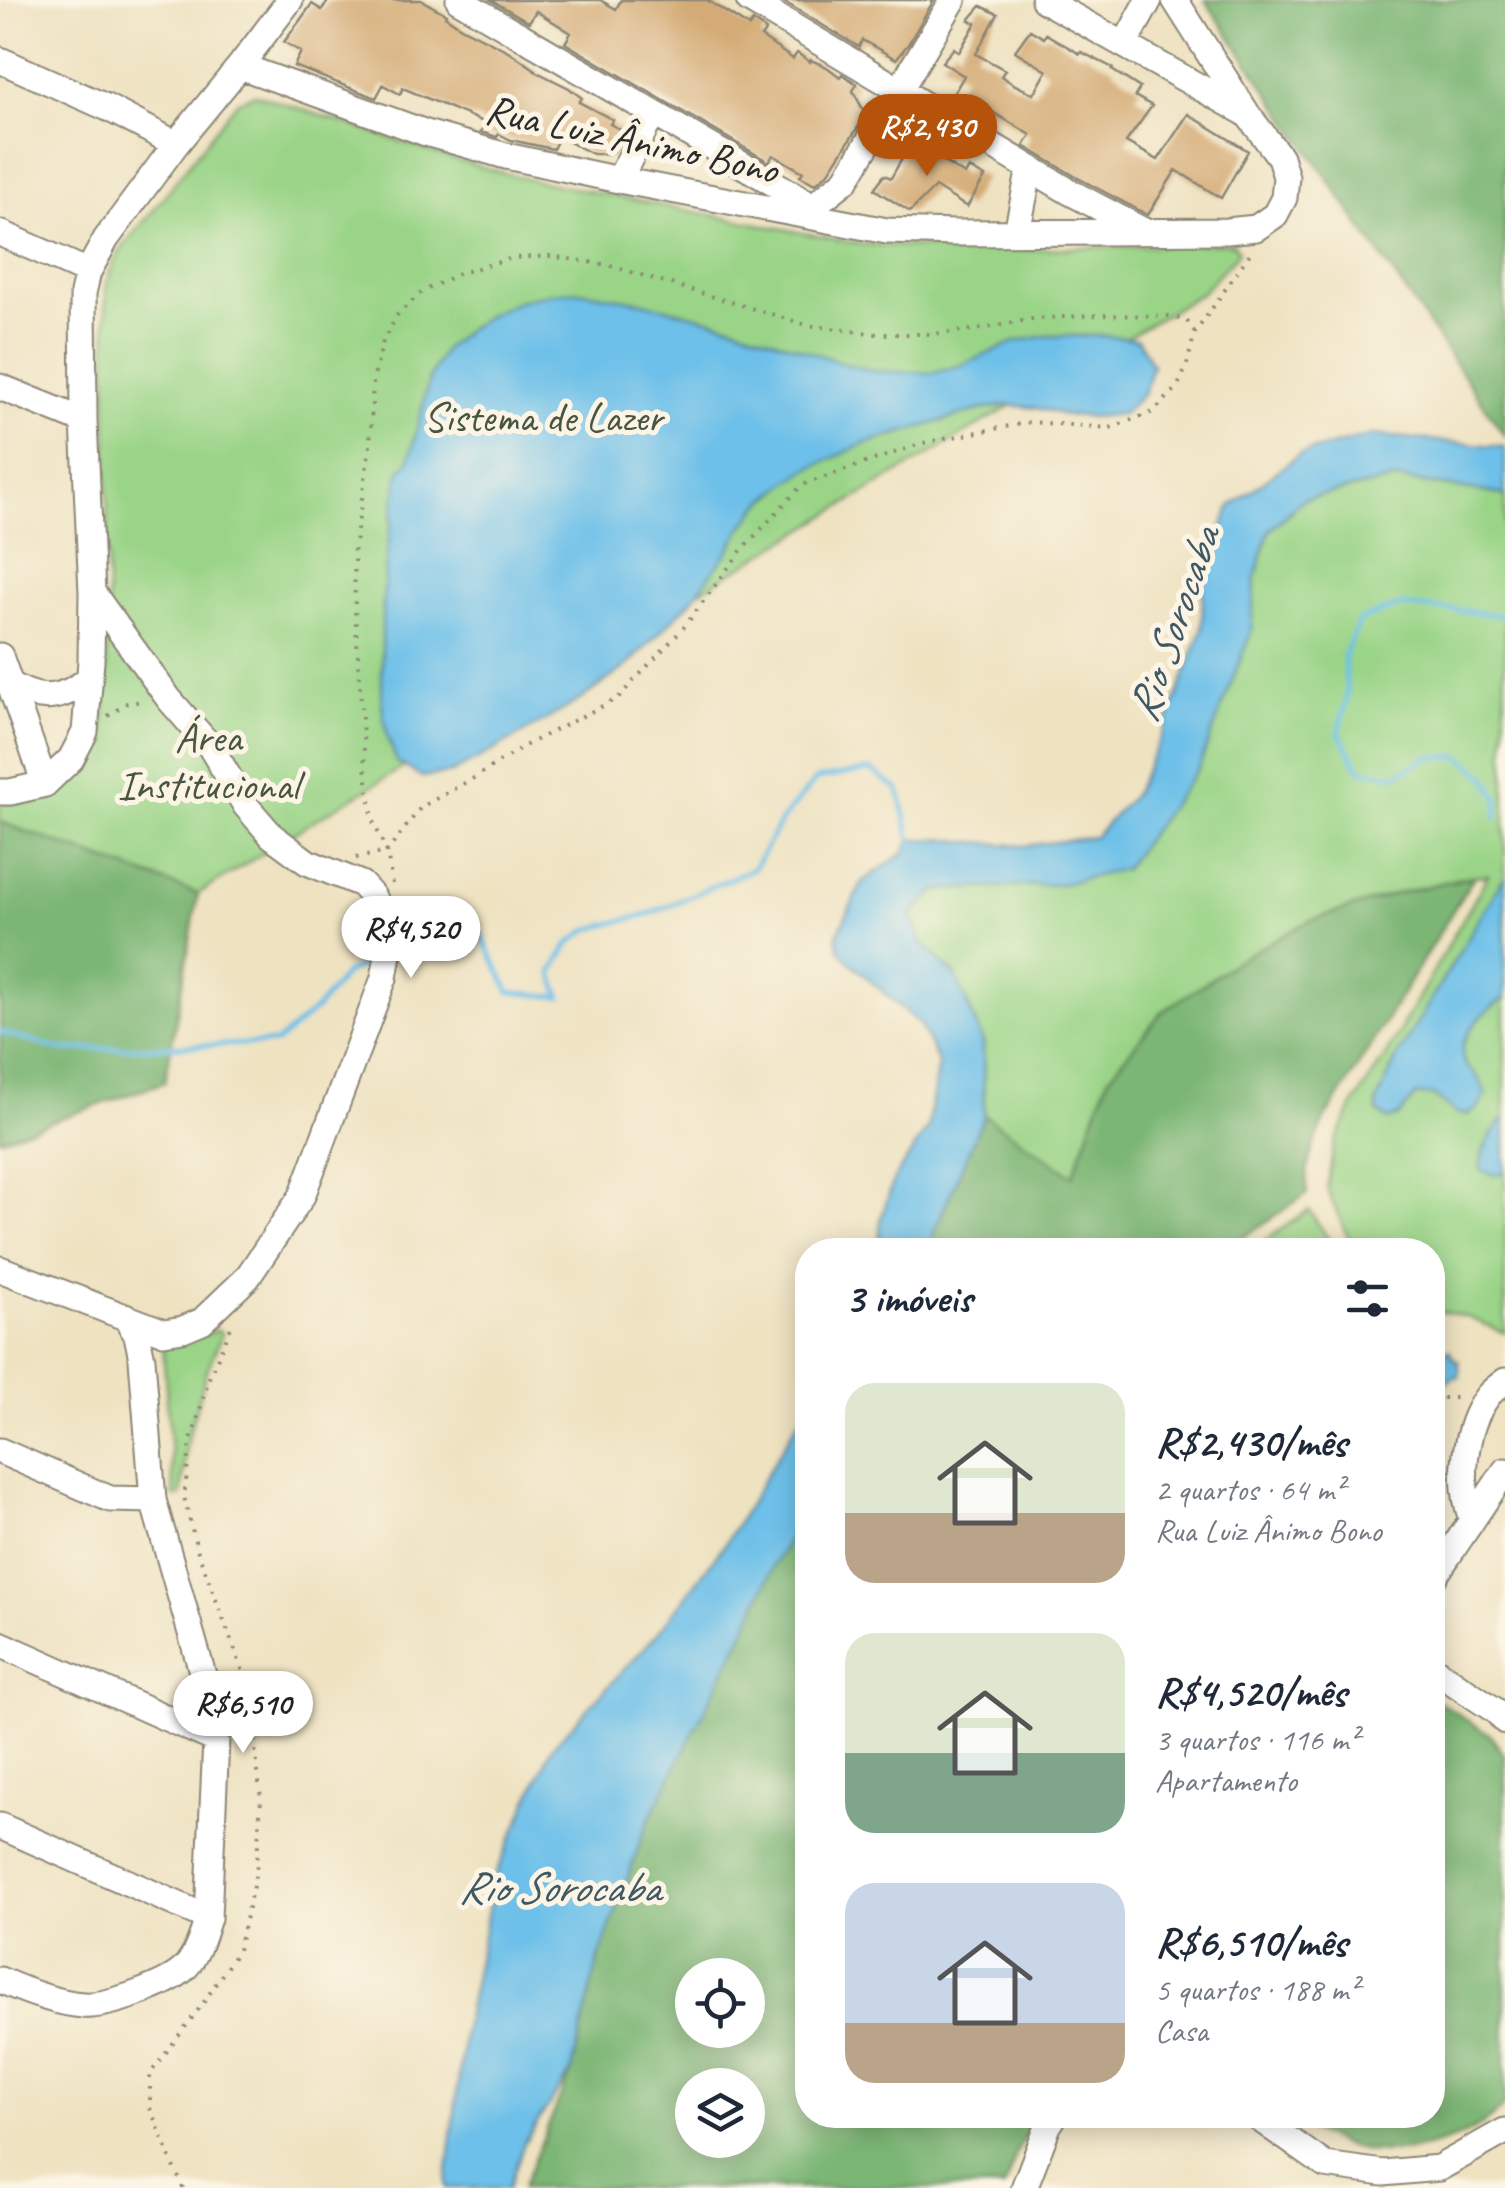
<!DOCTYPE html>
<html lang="pt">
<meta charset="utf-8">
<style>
:root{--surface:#fff;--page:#f6f6f7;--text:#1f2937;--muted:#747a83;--accent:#b45309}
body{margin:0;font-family:Caveat,sans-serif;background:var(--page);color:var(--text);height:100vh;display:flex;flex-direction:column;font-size:38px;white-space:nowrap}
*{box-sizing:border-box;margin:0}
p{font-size:32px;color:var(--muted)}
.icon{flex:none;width:55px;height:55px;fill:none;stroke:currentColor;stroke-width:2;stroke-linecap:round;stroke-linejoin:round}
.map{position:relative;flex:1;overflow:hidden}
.panel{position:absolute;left:795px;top:1238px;width:650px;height:890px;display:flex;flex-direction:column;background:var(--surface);border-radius:40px;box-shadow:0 5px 25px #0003}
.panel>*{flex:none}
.controls{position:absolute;left:675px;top:1958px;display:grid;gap:20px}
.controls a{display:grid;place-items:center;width:90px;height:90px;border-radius:50%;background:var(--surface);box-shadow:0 5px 25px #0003;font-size:50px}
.price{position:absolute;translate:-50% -85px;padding:0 22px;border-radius:35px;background:#fff;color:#222;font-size:32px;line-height:65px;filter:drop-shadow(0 2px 5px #0008)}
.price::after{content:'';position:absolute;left:50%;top:60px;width:30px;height:22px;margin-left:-15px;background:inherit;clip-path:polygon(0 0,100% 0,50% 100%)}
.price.on{background:var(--accent);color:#fff}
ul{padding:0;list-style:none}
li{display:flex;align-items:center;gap:30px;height:250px;padding:0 50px}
li span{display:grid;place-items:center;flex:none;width:280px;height:200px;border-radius:30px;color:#555}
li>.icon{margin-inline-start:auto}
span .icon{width:120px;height:120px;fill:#fffc;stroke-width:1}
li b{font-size:42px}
h2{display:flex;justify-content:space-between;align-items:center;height:120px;padding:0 50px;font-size:42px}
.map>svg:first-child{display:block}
</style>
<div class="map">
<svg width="1505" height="2188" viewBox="0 0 1505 2188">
<rect width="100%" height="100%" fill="#fcf5e5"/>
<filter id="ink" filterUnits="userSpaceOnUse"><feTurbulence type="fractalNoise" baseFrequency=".01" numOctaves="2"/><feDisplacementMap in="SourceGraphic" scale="20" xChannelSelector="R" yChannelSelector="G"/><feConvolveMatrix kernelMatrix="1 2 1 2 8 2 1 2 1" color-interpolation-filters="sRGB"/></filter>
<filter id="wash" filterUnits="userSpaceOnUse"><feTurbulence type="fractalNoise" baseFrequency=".0048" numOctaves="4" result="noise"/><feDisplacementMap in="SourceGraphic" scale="40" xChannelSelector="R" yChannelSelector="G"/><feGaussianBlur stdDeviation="2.25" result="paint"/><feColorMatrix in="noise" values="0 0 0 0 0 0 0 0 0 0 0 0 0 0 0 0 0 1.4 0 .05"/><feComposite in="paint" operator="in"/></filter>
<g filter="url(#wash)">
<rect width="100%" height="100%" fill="#eee2c1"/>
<!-- green -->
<path fill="#9ad487" stroke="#628059" stroke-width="2.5" d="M255,94L453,159L527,179L860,244L1002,250L1233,243L1239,252L1201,293L315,820L198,894L0,822V804L54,799L86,771L103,746L108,639L106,287C111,253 139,229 160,202C185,169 211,135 237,102Z
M1398,479L1505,495V1333L1467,1317L1433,1310L1432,1250H1357L1345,1231L1327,1189L1334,1145L1354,1104L1386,1055L1488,875L1465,877L1395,894L1310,921L1238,960L1161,1013L1108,1078L1073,1176L984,1115L983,1042L955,975L922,943L911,915L937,890L983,887L1124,869L1251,632L1255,579L1269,531L1303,499Z
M1309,1210L1336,1250H1252Z
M217,1330L222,1334L206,1373L187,1440L181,1496H174L163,1348L164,1344C182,1336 200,1338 217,1330Z"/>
<!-- forest -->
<path fill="#7bb674" stroke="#537050" stroke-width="2.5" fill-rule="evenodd" d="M1205,0H1505V436Z
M0,822L198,894L165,1082L0,1139Z
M1474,876L1326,1118C1314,1143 1304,1166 1307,1194L1224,1250H933V1234L984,1115L1073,1176L1108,1078L1161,1013L1238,960L1310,921L1395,894Z
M807,1508L808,2115H1037L1018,2149L1004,2188H522L572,2070L598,1961L645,1826L743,1634L774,1565ZM692,1975H748V2030H692ZM692,2085H748V2140H692Z
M1433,1698L1489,1734L1505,1756V2104C1473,2144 1392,2162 1344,2145C1325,2138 1305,2127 1288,2115H1432Z"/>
<!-- water -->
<path fill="#6dc0e9" stroke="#4c768a" stroke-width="2.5" d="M580,291L643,302L732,325L846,364L874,371L933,373L962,365L1017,341L1048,336H1109L1138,339L1152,365L1144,393L1122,414L1093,417L1065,415L1037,408L1008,405L979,410L867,443L806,470L783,486L760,505L742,528L727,553L691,601L628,665L580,700L477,760L451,773L422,777L397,762L387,735L382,706V618L386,559L399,472L409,461L430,376L444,350L466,330L492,313L521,300L551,293Z
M1372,435L1505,447V495L1398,479L1303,499L1269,531L1255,579L1251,632L1199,767L1124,869L1061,884L937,890L911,915L922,943L955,975L983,1042L984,1115L933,1234V1250H878L881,1219L894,1179L928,1128L938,1062L920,1025L850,962L839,949L837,935L863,881L904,853L911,840L939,839L1023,846L1094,837L1133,795L1163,734L1202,630L1203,575L1231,506L1300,454Z
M1505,876V998C1487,1009 1454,1038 1464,1061C1469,1072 1467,1066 1475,1074C1480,1079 1483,1087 1486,1095L1479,1107L1468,1115L1456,1113L1433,1095H1416L1399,1116L1388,1120L1377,1111V1102L1398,1055Z
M1505,1117V1173L1493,1175L1481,1170C1479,1150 1493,1132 1505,1117Z
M1433,1349L1450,1351L1455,1360H1459V1377H1454L1447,1382L1433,1381Z
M807,1411V1508L774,1565L743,1634L646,1826L598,1961L572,2070L524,2143L508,2188H446L465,2023L495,1876L552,1747L659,1632L729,1538L797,1423Z"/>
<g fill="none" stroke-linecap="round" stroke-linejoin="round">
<!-- stream -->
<path stroke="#6dc0e9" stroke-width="5" d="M1496,818L1499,800L1485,775L1459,756L1429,757L1396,775L1360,769L1339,733L1347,695L1344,655L1360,620L1398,606L1456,610L1505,616
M418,941L465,926L477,927L510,992L561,997L552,972L569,944L587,930L652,913L754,868L781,821L816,779L871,770L899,790L911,840
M0,1032L63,1050L276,1043L316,1009L346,973L377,958"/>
</g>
<g id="blocks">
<!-- building -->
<path fill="#d4ab76" d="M329,0H421L446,14L445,16L461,27L508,51L536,70L535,71L569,88L582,98L579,102L613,120L610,124L621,130L622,138L614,151L607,154H593L559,137L553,149L511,140L499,134L497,137L481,132L486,123L403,88L400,94L383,85L376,98L294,66L301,52L284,42L312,4L322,10Z
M491,0H600L616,9L621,0H707L749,27L753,22L766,30L761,37L793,59L797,53L810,62L811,60L827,67L840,77L842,74L857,84L853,91L866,115L829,172L815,184L800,176L803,172L773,155L769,162L565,43L571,33L536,11L529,22Z
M781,0H934L909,43L896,59L862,40L859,47Z
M981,6L998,14L976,54L1005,70L1001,76L1013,84L1034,94L1047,71L1015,51L1030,30L1044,38L1046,34L1080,54L1081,52L1113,68L1112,70L1140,88L1135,96L1152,106L1126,142L1158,160L1188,114L1248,151L1221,198L1176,170L1148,215L1078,178L1024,146L1031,135L984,107L978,118L949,101L964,76L942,62L954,48L959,52L976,23L969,20Z
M913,139L933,150L931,154L965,175L969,168L985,177L967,207L935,187L910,212L874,189L884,175L891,178Z"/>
</g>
</g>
<g filter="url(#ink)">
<use href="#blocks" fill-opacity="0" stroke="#8c8676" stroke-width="2.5"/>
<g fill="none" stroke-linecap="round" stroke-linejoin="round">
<defs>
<path id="minor" d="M459,0L813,206L819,214
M749,0L1070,192L1142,230
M1044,0L1244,112
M1125,44L1149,0
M0,60L108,108L176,144
M240,66L426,133L506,156L619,180L887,231L956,233L1227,231L1256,228L1275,215L1284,198L1286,177L1280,157L1248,115L1175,0
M619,180L653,113
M813,206L846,180L953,0
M1017,232L1030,168
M0,233L88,272
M0,387L84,421
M0,656L45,784
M10,684C39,703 62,700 89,679
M45,784L71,759L85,732L91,661L92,592L84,421L83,293L88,272L106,239L176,144L240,66L290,0
M0,792H10L45,784
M0,1269L164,1332L183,1329L202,1321L247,1278L302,1196L384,978L390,943L382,915L373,897L361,884L307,862L272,836L246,806L210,746L169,699L92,592
M0,1451L110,1499L153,1500
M1472,1519C1458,1484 1464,1428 1487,1397C1491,1391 1499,1386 1505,1381
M1432,1580L1505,1471
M0,1644L216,1740
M1432,1668L1496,1711L1505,1721
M0,1826L208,1918
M0,1980C25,1991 55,2003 83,2005C107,2007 168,1985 185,1968C197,1956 203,1933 208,1918L216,1740L209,1696L153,1500L142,1359L137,1335L125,1316
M1254,2115L1325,2165L1383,2173L1439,2168L1505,2131
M1024,2188L1048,2126L1055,2115"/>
</defs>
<!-- minor casing -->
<use href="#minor" stroke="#8c8676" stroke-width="29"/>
<!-- path -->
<path stroke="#8c8676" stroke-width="4" stroke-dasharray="2.5 8" stroke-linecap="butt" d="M108,716L127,703L145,701
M356,858L387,852L373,821L365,767L355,610L354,550L370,446L373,381L383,341L398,314L422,292L460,273L513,258L550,256L608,265L807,325L877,334H932L982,329L1031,319L1098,315L1169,316L1187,321L1195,333
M392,884L387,852L421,807L472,779L528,744L618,698L685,626L740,552L802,485L923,443L1030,422L1110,428L1153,412L1177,388L1186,368L1195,333L1251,252
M1432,1398H1463
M183,2188L150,2108V2074L204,2002L238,1950L256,1873L261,1799L248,1685L197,1549L184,1497L191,1441L210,1375L233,1323"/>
<!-- minor -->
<use href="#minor" stroke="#fff" stroke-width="25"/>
</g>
</g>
<g text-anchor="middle" stroke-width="10" stroke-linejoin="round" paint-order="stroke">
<!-- street labels -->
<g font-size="42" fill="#2b2b2b" stroke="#fcf5e5">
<text transform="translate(632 138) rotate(12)" y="15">Rua Luiz Ânimo Bono</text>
</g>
<!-- park labels -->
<g font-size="42" fill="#475542" stroke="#fcf5e5">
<text x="543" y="431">Sistema de Lazer</text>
<text x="208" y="751">Área<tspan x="208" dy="48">Institucional</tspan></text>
</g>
<!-- water labels -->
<g font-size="45" font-style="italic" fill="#3f5864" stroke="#fcf5e5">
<text transform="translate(1172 624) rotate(-71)" y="16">Rio Sorocaba</text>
<text x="559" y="1902">Rio Sorocaba</text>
</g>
</g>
</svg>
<div class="controls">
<a><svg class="icon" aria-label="locate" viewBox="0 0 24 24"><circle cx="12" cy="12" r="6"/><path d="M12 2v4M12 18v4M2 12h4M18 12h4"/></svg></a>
<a><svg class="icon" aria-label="layers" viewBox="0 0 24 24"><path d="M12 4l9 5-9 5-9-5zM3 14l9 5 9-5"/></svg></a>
</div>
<b class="price on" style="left:927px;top:179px">R$2,430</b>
<b class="price" style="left:411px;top:981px">R$4,520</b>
<b class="price" style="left:243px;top:1756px">R$6,510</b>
<section class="panel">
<h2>3 imóveis<svg class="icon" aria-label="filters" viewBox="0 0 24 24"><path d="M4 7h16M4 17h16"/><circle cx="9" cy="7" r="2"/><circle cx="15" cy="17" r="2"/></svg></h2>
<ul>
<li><span style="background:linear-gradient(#dfe7d0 65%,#b9a48a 0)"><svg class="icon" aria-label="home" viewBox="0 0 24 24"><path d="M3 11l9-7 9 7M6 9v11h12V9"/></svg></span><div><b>R$2,430/mês</b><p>2 quartos · 64 m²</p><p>Rua Luiz Ânimo Bono</p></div></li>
<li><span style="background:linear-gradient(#dfe7d0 60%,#7fa58c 0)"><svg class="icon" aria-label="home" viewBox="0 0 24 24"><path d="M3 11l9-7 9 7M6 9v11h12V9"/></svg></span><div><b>R$4,520/mês</b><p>3 quartos · 116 m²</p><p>Apartamento</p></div></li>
<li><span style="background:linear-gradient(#c9d6e8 70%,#b9a48a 0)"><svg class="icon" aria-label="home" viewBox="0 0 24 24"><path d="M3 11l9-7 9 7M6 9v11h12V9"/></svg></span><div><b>R$6,510/mês</b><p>5 quartos · 188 m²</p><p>Casa</p></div></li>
</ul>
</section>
</div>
